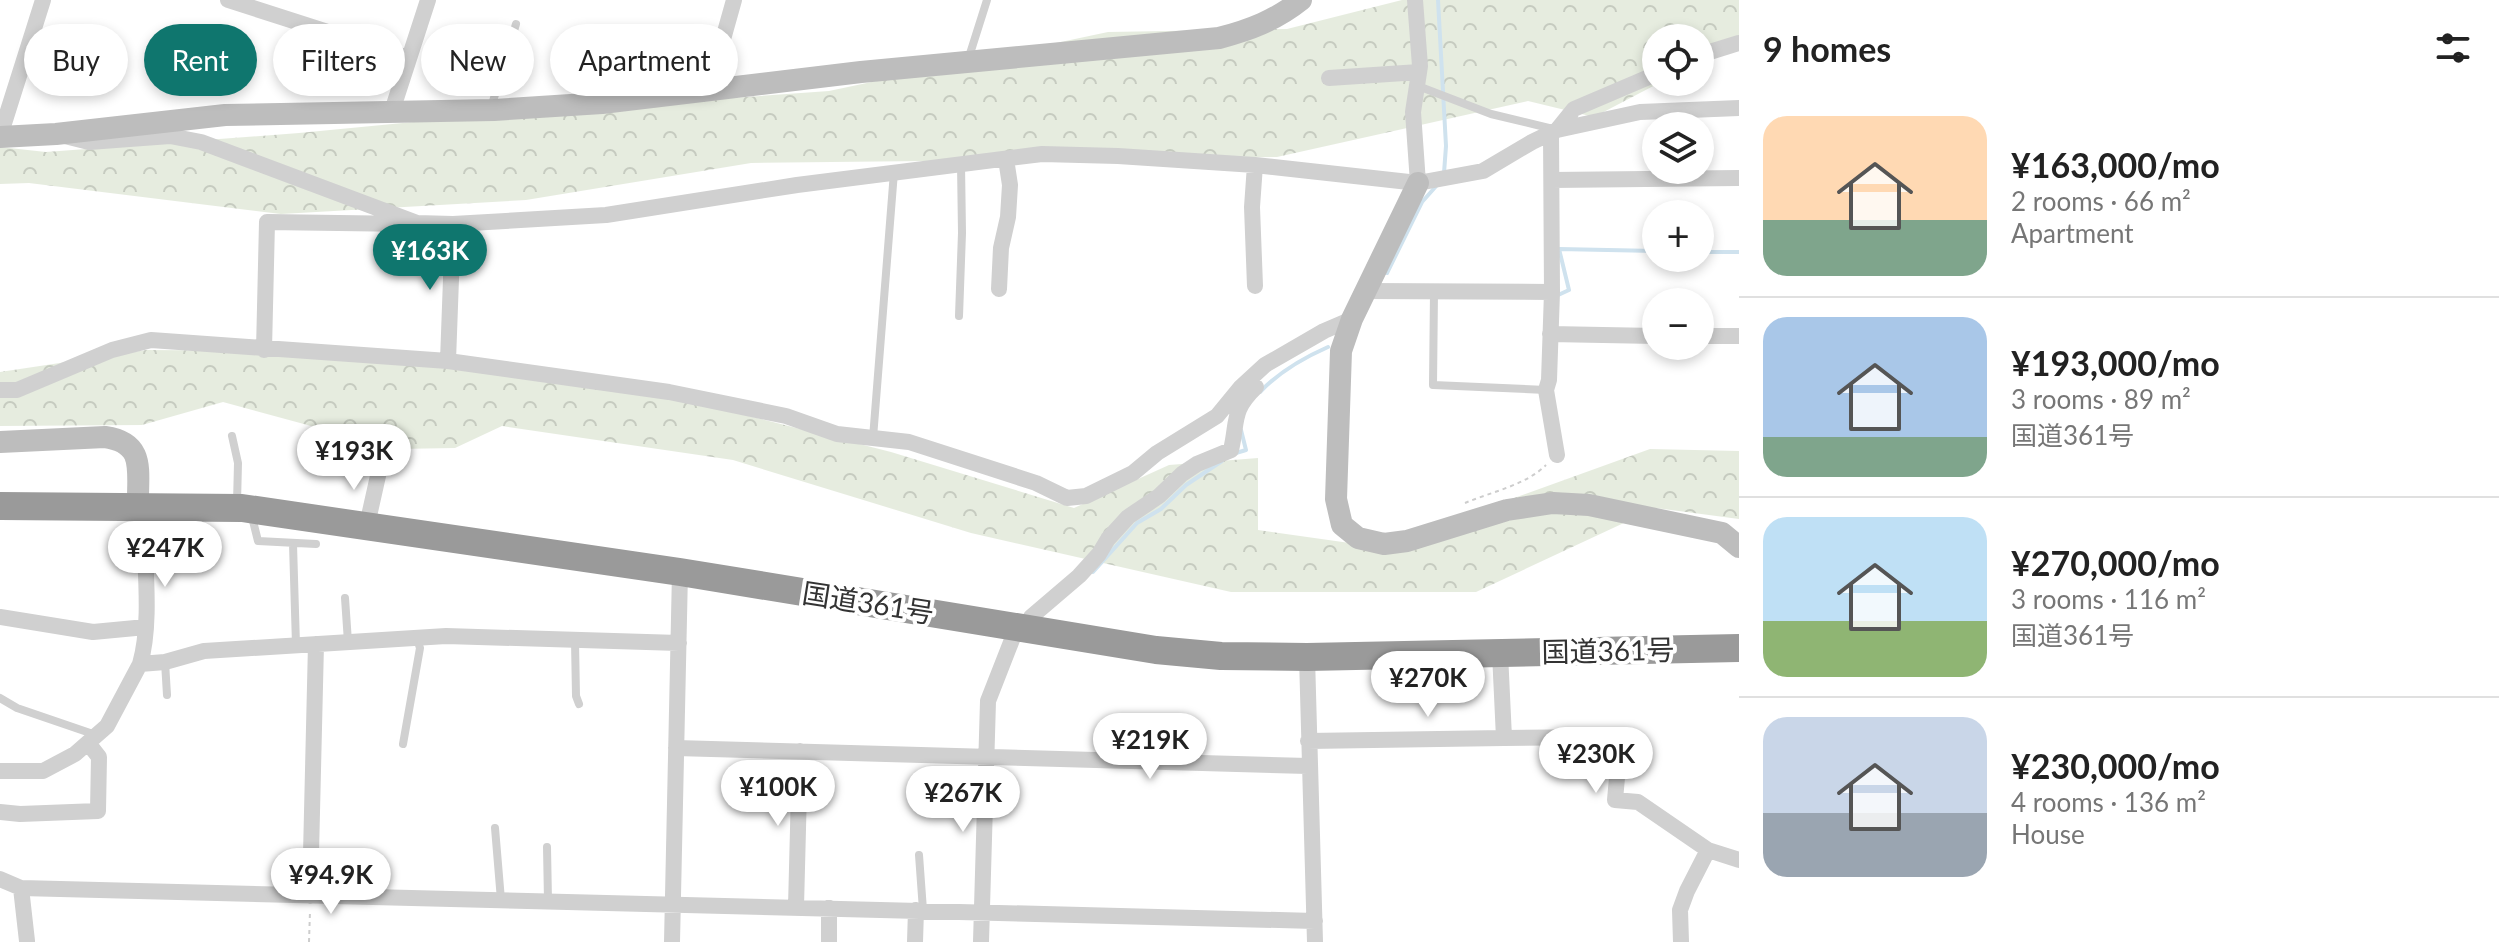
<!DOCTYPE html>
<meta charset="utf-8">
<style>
:root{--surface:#fff;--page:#f2f2f2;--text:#222;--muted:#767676;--line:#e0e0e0;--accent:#0f766e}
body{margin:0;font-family:Lato,"Noto Sans JP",sans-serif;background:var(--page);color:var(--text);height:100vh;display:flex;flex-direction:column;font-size:30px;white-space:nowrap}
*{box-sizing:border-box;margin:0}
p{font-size:26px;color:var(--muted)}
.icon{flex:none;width:44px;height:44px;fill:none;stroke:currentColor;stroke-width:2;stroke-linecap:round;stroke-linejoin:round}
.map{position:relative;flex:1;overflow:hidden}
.details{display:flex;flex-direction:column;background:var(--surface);width:760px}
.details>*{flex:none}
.top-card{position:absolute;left:24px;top:24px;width:760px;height:72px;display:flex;gap:16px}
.fabs{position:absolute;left:1642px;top:24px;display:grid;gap:16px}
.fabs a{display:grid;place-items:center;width:72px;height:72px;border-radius:50%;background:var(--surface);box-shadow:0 4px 12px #0003;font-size:40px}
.price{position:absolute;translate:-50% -68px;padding:0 18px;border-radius:28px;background:#fff;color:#222;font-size:26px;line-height:52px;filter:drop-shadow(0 2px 4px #0008)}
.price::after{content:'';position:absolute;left:50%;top:48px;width:24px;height:18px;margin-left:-12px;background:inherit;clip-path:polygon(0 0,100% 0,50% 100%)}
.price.current{background:var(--accent);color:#fff}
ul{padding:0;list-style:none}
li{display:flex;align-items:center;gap:24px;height:200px;padding:0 24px}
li+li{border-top:2px solid var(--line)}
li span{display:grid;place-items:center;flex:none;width:224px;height:160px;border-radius:24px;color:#555}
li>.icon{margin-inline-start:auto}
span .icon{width:96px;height:96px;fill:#fffc;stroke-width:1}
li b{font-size:34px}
h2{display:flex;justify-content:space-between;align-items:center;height:96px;padding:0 24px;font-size:34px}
.chip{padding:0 28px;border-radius:36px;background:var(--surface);box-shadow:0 4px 12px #0003;font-size:28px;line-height:72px}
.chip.current{background:var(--accent);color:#fff}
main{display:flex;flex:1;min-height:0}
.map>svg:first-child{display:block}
</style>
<main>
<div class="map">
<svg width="1739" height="942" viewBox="0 0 1739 942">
<defs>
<pattern id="forest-crowns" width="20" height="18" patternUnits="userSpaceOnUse" patternTransform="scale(2)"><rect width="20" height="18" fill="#e6ecdf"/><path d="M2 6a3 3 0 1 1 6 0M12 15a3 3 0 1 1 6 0" fill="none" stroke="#c6cbc0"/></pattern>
</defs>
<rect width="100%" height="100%" fill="#fff"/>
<!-- forest -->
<path fill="url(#forest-crowns)" d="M1402,0H1739V41L1700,61V38H1656V82H1661L1594,117L1528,101L1277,157L751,163L526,200L281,214L29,183L0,184V147L46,152L299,133L465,117L829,91L1108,32L1287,29Z
M146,350L316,351L588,375L891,452L1074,508L1169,465L1258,458V530L1378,547L1650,449L1739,451V519L1656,508L1476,592H1231L971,533L733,460L502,426L455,448L396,449L223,402L142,425L0,426V372Z"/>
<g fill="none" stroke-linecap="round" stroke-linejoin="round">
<!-- stream -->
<path stroke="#cfe2ee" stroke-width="4" d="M1438,0L1446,146L1444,173
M1700,252H1739
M1387,273L1422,202L1438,184
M1556,296L1569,290L1559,249L1656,251
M1260,392C1279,372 1303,358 1328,347
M1236,453L1246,450L1241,430
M1093,572L1137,523L1161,509L1186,485L1222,461"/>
<!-- path -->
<path stroke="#cdcdcd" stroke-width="2" stroke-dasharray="4 4" stroke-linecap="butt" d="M1465,503C1491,492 1526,485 1546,465
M309,942L310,911"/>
<!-- lane -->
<path stroke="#d0d0d0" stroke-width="8" d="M968,60L987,0
M1418,86L1491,114L1553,129
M491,108L516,24
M1434,292L1433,385L1546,390
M959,316L962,233L961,164
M232,436L238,463L237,503
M873,438L894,172
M251,513L258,541L316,544
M293,544L296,645
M345,598L348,642
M575,641L576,696L579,704
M165,662L167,695
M0,698L17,708L96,735
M403,744L420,648L417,639
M495,828L501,900
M547,847L548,901
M919,855L923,910"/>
<!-- street -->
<path stroke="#d0d0d0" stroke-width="16" d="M228,0L409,58
M1415,0L1420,66L1413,112L1418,183
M1700,55L1739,43
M1329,78L1419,72
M709,89L734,0
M392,111L428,0
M1557,130L1574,109L1656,74
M1551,134L1552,292L1549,380L1546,390L1557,455
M0,136L43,0
M65,136L89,142L170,136L201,142L417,223L453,224L606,215L797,185L1042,154L1118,156L1255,165L1418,183L1483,171L1532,142L1557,130L1640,112L1739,108
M1255,165L1252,207L1255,286
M1552,180L1739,178
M999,289L1001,248L1008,217L1010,185L1006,159
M1366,291L1552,292
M1550,334L1656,336
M1700,336H1739
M264,350L267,222L410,224
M448,361L453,224
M0,390H17L112,350L151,340L448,361L669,392L786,416L837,434L909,442L1036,483L1067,498L1086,496L1133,473L1157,453L1217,416L1240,388L1265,365L1324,331L1352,319
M367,525L380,467
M0,617L93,632L146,627
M1026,628L1031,617L1079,576L1099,554L1108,539L1128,517L1159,496L1182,474L1197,464L1231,450C1238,421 1231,411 1256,387
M1307,657L1315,942
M140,664C153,620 143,555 144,508
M1504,738L1600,737L1620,744L1615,800L1638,802L1708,850
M1308,741L1504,738L1500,653
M676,748L1308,766
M0,771H43L75,754L107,726L140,664L165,662L204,651L446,636L679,643
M0,812L20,814L98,811L99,757L88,743
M0,879L21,888L1315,921
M21,888L27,941
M310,896L316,644
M796,907L800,751
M672,942L680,572
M829,942V908
M915,942L916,910
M981,942L988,701L1017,627
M1681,942L1680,910L1687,891L1708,850L1739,860"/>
<!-- secondary -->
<path stroke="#bdbdbd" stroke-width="22" d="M0,137L56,134L225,115L494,110L602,103L861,72L1219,38C1250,30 1276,20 1301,0
M1418,183L1352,319L1341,351L1336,499L1342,525L1358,538L1384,544L1407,541L1507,510L1553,503L1589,505L1722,533L1739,547
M0,442L105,437C147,443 137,472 138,507"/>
<!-- highway -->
<path stroke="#9a9a9a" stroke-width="28" d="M0,506L242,508L680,572L1156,650L1221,656L1307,657L1739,648"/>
</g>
<g text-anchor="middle" stroke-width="8" stroke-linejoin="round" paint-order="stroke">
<!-- street labels -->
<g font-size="28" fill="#333" stroke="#fff">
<text transform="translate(868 603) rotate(9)" y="10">国道361号</text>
<text transform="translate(1608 651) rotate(-1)" y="10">国道361号</text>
</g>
</g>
</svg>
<div class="fabs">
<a><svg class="icon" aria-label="locate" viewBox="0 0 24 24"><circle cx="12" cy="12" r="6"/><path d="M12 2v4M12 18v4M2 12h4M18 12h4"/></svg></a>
<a><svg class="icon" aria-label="layers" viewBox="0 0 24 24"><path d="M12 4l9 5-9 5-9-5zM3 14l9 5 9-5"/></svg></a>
<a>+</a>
<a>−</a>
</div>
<b class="price current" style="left:430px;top:292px">¥163K</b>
<b class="price" style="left:354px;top:492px">¥193K</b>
<b class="price" style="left:165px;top:589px">¥247K</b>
<b class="price" style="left:1428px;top:719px">¥270K</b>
<b class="price" style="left:1150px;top:781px">¥219K</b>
<b class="price" style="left:1596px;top:795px">¥230K</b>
<b class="price" style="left:778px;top:828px">¥100K</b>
<b class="price" style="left:963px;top:834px">¥267K</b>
<b class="price" style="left:331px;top:916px">¥94.9K</b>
<div class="top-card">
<a class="chip">Buy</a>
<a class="chip current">Rent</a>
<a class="chip">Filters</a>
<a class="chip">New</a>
<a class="chip">Apartment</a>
</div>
</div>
<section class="details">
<h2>9 homes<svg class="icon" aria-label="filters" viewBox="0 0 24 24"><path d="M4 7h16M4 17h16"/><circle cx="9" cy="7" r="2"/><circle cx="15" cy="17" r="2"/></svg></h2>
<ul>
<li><span style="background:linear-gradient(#ffd9b3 65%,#7fa58c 0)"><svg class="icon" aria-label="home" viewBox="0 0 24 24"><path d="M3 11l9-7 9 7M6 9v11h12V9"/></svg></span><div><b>¥163,000/mo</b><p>2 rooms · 66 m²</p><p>Apartment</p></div></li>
<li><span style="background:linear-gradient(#a9c7e8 75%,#7fa58c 0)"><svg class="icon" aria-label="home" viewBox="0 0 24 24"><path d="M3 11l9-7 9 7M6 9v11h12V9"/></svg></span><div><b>¥193,000/mo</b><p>3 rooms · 89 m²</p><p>国道361号</p></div></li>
<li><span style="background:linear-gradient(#bfe0f5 65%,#8fb573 0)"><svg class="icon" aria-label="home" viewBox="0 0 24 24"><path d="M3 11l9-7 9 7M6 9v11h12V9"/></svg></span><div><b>¥270,000/mo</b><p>3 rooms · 116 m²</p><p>国道361号</p></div></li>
<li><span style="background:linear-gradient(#c9d6e8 60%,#9aa5b1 0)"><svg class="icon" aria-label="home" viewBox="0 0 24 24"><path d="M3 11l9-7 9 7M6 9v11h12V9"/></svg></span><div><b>¥230,000/mo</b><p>4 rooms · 136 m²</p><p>House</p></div></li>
</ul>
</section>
</main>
